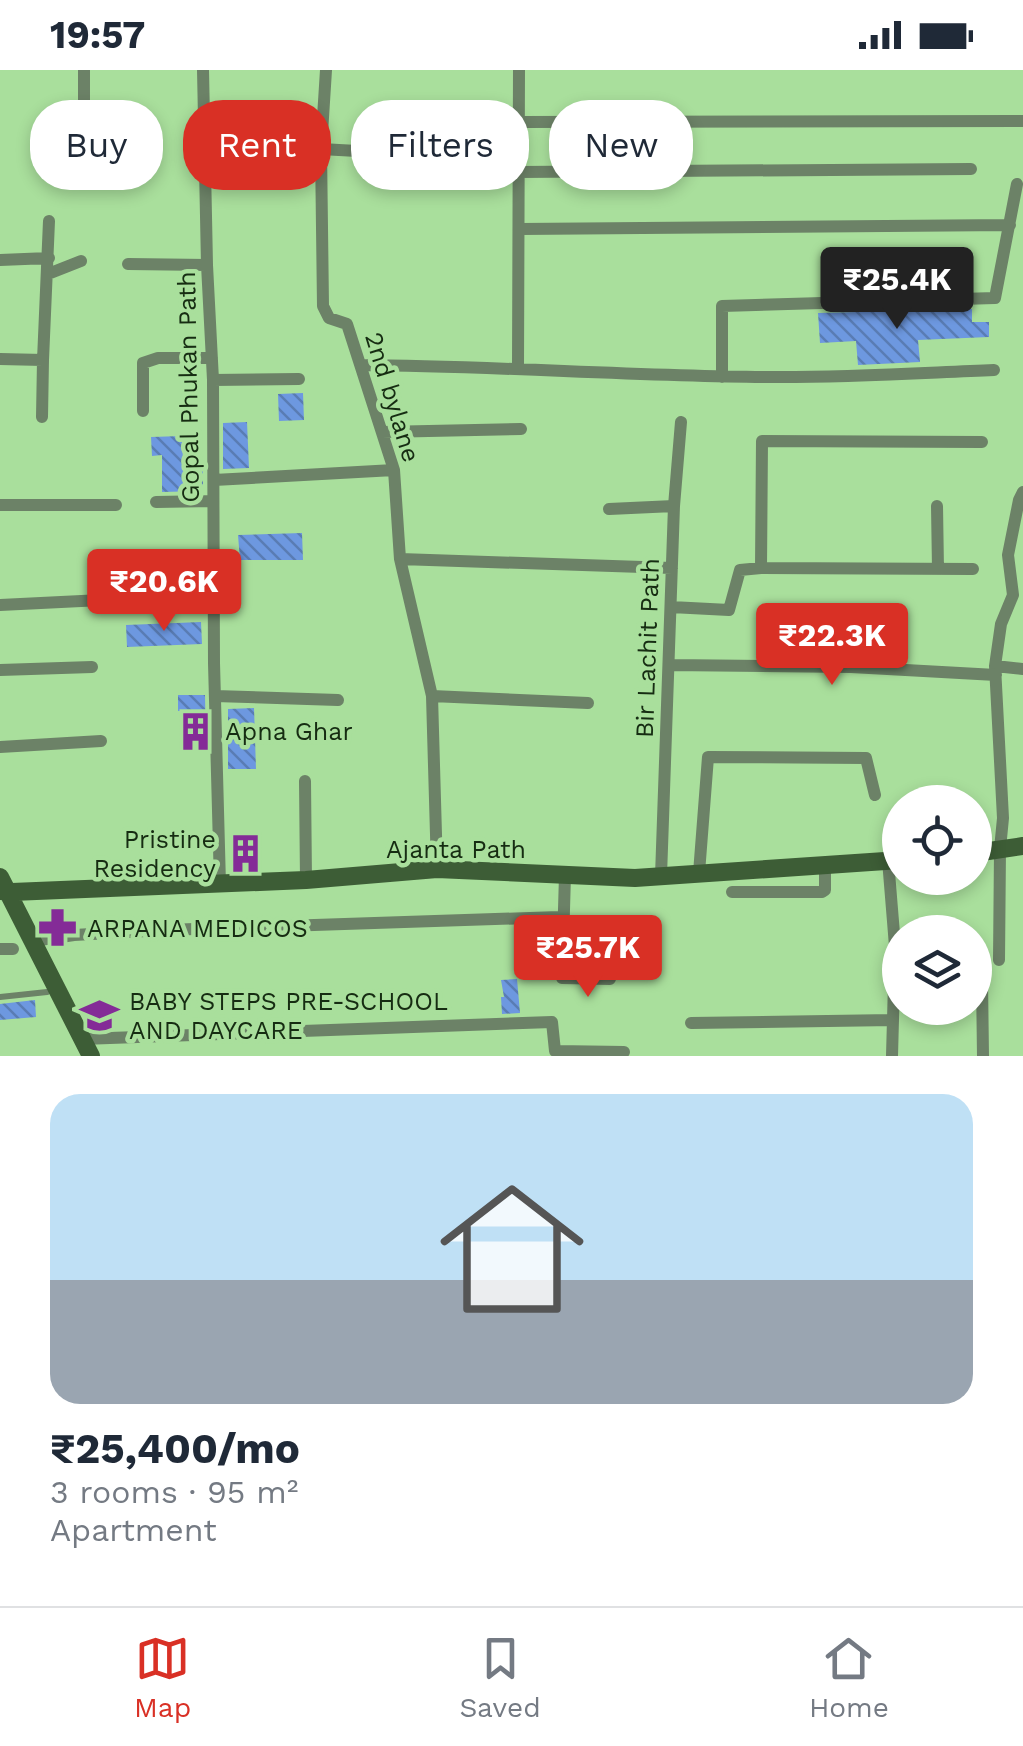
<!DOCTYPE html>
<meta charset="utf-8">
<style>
:root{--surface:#fff;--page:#f6f6f7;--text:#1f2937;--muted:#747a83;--line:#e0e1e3;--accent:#d93025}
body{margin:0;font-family:"Work Sans",sans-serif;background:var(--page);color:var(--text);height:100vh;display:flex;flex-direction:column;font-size:38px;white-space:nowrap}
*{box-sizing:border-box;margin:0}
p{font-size:32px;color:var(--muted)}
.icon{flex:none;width:55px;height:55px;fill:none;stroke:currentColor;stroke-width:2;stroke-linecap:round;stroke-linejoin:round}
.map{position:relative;height:986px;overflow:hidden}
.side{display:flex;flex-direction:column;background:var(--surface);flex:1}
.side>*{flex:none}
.top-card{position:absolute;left:30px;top:30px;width:965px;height:90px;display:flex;gap:20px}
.buttons{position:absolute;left:882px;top:715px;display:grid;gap:20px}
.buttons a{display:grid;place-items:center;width:110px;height:110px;border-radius:50%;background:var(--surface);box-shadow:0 5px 15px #0003;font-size:50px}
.price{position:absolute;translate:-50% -85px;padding:0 22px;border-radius:10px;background:var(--accent);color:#fff;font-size:32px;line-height:65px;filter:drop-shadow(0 2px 5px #0008)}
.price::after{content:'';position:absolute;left:50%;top:60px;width:30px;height:22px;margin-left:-15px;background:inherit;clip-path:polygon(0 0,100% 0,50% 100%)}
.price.active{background:#222;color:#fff}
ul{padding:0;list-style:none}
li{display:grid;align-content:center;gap:20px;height:530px;padding:0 50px}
li span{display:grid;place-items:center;height:310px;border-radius:30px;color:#555}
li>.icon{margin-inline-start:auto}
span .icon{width:180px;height:180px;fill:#fffc;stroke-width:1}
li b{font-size:42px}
.chip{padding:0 35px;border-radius:40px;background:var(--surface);box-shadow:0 5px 15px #0003;font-size:35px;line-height:90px}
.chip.active{background:var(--accent);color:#fff}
.status{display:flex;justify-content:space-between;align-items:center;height:70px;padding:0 50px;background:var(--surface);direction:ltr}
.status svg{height:28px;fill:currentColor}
.tabs{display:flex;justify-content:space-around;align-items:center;height:140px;border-top:2px solid var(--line);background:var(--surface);font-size:28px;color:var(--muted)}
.tabs a{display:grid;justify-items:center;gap:5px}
.tabs .active{color:var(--accent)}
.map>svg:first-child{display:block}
</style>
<div class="status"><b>19:57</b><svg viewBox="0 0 49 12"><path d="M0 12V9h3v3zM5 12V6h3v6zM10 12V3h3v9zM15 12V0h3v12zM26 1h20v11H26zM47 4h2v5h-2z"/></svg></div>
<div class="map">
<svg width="1023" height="986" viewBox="0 0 1023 986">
<defs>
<pattern id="building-back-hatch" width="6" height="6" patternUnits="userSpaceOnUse" patternTransform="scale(2.5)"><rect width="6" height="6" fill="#6d98e0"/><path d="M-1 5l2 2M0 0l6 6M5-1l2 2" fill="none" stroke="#597cb4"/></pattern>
</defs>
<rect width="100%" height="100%" fill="#a9df9c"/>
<!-- building -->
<path fill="url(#building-back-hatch)" d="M972,239V252H989V267L918,270L920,292L858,295L856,271L820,273L818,243Z
M303,323L304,350L279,351L278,324Z
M247,352L249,398L223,399V353Z
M182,366L183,391H203V421L162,422V385L152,386L151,367Z
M302,463L303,490H240L238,465Z
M201,552L202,574L127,577L126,555Z
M178,625H205L206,677H180V641H178Z
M254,638L256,699H228V639Z
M258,764L259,799L234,800L233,765Z
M517,909L520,943L502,944L501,927H504L501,910Z
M35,930L36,947L0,950V934Z"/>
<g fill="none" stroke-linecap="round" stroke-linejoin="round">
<!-- lane -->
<path stroke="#6c8267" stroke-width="6" d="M0,927L47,922"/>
<!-- street -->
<path stroke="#6c8267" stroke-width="12" d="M84,0V101
M203,0L207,195L213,310L214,593L220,814
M326,0L321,79L323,236L329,248L347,254L394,400L400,489L432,626L437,799
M519,52L1023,51
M321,79L519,90
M519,102L971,99
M520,159L1010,155
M0,190L49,188
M128,194L207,195
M48,204L81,191
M0,289L43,290L42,347
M43,290L49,151
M361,295C496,296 631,306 765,307C841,308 918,303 994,300
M518,298L519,0
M722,307V236L995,228L1017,114
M213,310L299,309
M143,341V293L158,288H212
M382,362L521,359
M214,410L394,400
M156,432L213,431
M0,435H116
M937,436L938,499
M609,439L674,436
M400,489L672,498
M761,498L762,371L982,372
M0,535L122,529
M671,537L729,540L740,500L761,498L973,499
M669,595L851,597L996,605
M995,596L1023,599
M0,600L92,597
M215,626L338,630
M432,626L588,633
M0,677L101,671
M305,711L306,810
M888,790L895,876L892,986
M699,803L708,687L866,688L875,725
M661,806L674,436L681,352
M732,822H822L825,820V794
M564,856L611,858L610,909L562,908L565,805
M33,871L74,865L165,860L559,847
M0,879H13
M999,890L1000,779L1003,748L995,596L1001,554L1013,525L1008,485L1019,430L1023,422
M982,910L983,986
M691,953L893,950
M82,969L552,952L555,981L624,982"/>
<!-- secondary -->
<path stroke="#3d5d36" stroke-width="18" d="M975,783L1023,776
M0,807L91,986
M0,821L12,822L306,810L437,799L635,808L900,790"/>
</g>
<!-- icons -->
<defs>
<symbol id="building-bare" viewBox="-9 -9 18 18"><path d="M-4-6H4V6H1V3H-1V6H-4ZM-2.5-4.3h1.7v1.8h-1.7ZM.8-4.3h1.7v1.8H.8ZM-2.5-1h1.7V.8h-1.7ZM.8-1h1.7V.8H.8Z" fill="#842b97" stroke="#a9df9c" stroke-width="2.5" paint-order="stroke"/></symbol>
<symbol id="pharmacy-bare" viewBox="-9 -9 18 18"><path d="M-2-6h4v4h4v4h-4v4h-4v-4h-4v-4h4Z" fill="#842b97" stroke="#a9df9c" stroke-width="2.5" paint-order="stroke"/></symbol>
<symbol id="school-bare" viewBox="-9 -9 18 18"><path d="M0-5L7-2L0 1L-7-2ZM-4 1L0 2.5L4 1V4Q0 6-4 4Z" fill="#842b97" stroke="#a9df9c" stroke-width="2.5" paint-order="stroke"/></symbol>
</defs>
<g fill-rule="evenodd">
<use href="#building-bare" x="168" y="634" width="55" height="55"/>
<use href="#building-bare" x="218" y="756" width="55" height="55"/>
<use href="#pharmacy-bare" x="30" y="830" width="55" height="55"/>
<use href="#school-bare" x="72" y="918" width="55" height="55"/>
</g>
<g text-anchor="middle" stroke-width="9" stroke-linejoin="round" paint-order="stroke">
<!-- street labels -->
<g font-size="25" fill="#162c12" stroke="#a9df9c">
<text transform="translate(188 317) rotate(-91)" y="9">Gopal Phukan Path</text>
<text transform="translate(393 327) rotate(73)" y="9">2nd bylane</text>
<text transform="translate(647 578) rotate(-88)" y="9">Bir Lachit Path</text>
<text x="456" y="788">Ajanta Path</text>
</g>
<!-- poi labels -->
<g font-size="25" fill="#162c12" stroke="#a9df9c" text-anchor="start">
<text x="225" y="670">Apna Ghar</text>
<text x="216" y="778" text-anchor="end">Pristine<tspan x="216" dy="29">Residency</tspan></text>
<text x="87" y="867">ARPANA MEDICOS</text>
<text x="129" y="940">BABY STEPS PRE-SCHOOL<tspan x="129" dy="29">AND DAYCARE</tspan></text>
</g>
</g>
</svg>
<div class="buttons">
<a><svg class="icon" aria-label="locate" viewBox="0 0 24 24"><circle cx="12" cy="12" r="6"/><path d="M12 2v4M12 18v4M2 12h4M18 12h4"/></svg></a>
<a><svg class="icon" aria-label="layers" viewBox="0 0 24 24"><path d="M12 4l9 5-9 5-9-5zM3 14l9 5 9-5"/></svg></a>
</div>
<b class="price active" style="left:897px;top:262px">₹25.4K</b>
<b class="price" style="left:164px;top:564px">₹20.6K</b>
<b class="price" style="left:832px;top:618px">₹22.3K</b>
<b class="price" style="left:588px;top:930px">₹25.7K</b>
<div class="top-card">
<a class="chip">Buy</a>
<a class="chip active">Rent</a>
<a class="chip">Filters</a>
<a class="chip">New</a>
</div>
</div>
<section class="side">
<ul>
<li><span style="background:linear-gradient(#bfe0f5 60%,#9aa5b1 0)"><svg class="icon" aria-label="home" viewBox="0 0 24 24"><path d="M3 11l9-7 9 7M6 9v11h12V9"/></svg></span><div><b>₹25,400/mo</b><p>3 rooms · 95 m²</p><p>Apartment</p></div></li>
</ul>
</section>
<nav class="tabs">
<a class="active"><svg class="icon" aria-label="map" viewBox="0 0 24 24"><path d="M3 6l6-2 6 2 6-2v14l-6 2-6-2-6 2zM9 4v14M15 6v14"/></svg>Map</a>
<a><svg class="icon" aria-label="saved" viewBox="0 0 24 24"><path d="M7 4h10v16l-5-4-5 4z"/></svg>Saved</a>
<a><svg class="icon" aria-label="home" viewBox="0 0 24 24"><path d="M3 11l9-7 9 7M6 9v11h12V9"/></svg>Home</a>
</nav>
